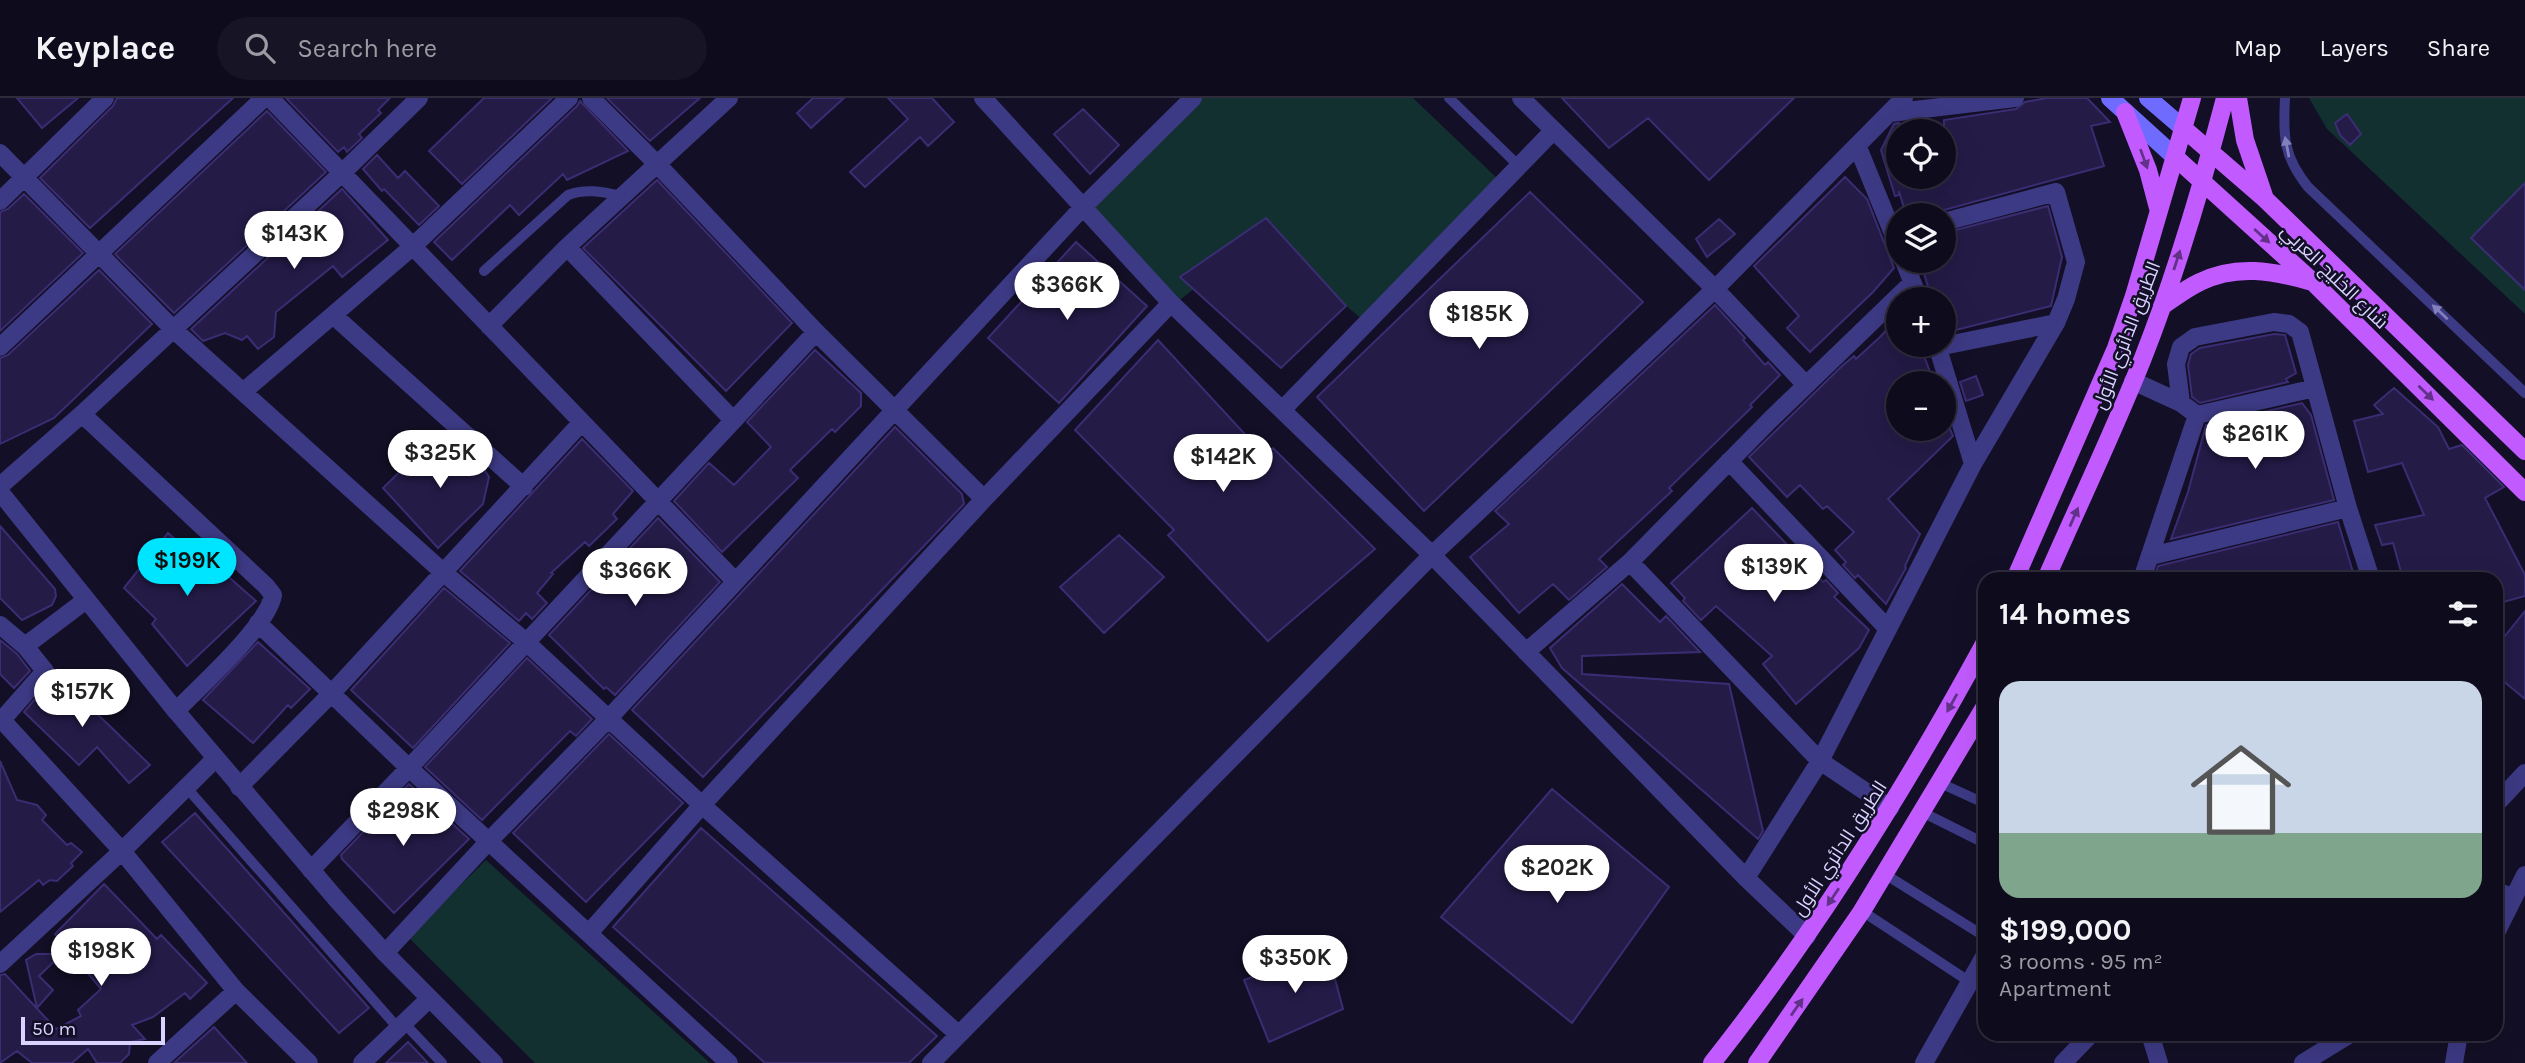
<!DOCTYPE html>
<meta charset="utf-8">
<style>
:root{--surface:#0e0b1c;--page:#171425;--text:#f1f3f6;--muted:#9b9ba3;--line:#2e2b3b;--accent:#00e5ff}
body{margin:0;font-family:Karla,Cairo,sans-serif;background:var(--page);color:var(--text);height:100vh;display:flex;flex-direction:column;font-size:26px;white-space:nowrap}
*{box-sizing:border-box;margin:0}
p{font-size:23px;color:var(--muted)}
.icon{flex:none;width:38px;height:38px;fill:none;stroke:currentColor;stroke-width:2;stroke-linecap:round;stroke-linejoin:round}
.map{position:relative;flex:1;overflow:hidden}
.panel{position:absolute;left:1978px;top:474px;width:525px;height:469px;display:flex;flex-direction:column;background:var(--surface);border-radius:21px;box-shadow:0 7px 28px #0002,0 0 0 2px var(--line)}
.panel>*{flex:none}
.fabs{position:absolute;left:1886px;top:21px;display:grid;gap:14px}
.fabs a{display:grid;place-items:center;width:70px;height:70px;border-radius:50%;background:var(--surface);box-shadow:0 7px 28px #0002,0 0 0 2px var(--line);font-size:35px}
.scale{position:absolute;left:21px;bottom:18px;width:144px;box-sizing:border-box;padding-left:7px;border:4px solid #d9d4ff;border-top:0;font-size:19px;line-height:24px;white-space:nowrap;color:#d9d4ff;-webkit-text-stroke:5px #130f26;paint-order:stroke}
.price{position:absolute;translate:-50% -60px;padding:0 16px;border-radius:24px;background:#fff;color:#222;font-size:23px;line-height:46px;filter:drop-shadow(0 2px 4px #0008)}
.price::after{content:'';position:absolute;left:50%;top:42px;width:21px;height:16px;margin-left:-10px;background:inherit;clip-path:polygon(0 0,100% 0,50% 100%)}
.price.selected{background:var(--accent);color:#111}
ul{padding:0;list-style:none}
li{display:grid;align-content:center;gap:14px;height:371px;padding:0 21px}
li+li{border-top:2px solid var(--line)}
li span{display:grid;place-items:center;height:217px;border-radius:21px;color:#555}
li>.icon{margin-inline-start:auto}
span .icon{width:126px;height:126px;fill:#fffc;stroke-width:1}
li b{font-size:30px}
h2{display:flex;justify-content:space-between;align-items:center;height:84px;padding:0 21px;font-size:30px}
header{display:flex;align-items:center;gap:42px;box-sizing:border-box;height:98px;padding:0 35px;background:var(--surface);border-bottom:2px solid var(--line)}
header strong{font-size:33px}
nav{display:flex;gap:38px;margin-inline-start:auto;font-size:24px}
.search{width:490px;height:63px;background:var(--page);display:flex;align-items:center;gap:18px;box-sizing:border-box;padding:0 24px;border-radius:38px;color:var(--muted);font-size:26px}
.map>svg:first-child{display:block}
</style>
<header>
<strong>Keyplace</strong>
<div class="search"><svg class="icon" aria-label="search" viewBox="0 0 24 24"><circle cx="10" cy="10" r="6"/><path d="M15 15l6 6"/></svg>Search here</div>
<nav><a>Map</a><a>Layers</a><a>Share</a></nav>
</header>
<div class="map">
<svg width="2525" height="965" viewBox="0 0 2525 965">
<rect width="100%" height="100%" fill="#130f26"/>
<!-- green -->
<path fill="#12302f" d="M1195,0H1413L1499,82L1365,224L1263,136L1176,205L1083,109Z
M2309,0H2525V216L2327,31Z
M486,762L710,965H535L408,839Z"/>
<!-- building -->
<path fill="#241b47" stroke="#3b2d73" stroke-width="2" d="M17,0H78L42,30Z
M117,0H233L90,130L40,80L113,8Z
M286,0H390L378,12L381,15L359,36L362,40L347,54L344,49L338,54Z
M484,0H552L462,86L429,53Z
M607,0H700L650,43Z
M813,0H844L811,30L797,15Z
M888,0H932L954,24L928,48L920,39L865,89L850,74L908,21Z
M1562,0H1794L1709,82L1648,20L1609,50Z
M2047,0H2087L2110,24L2091,28L2104,68L1926,117H1906L1899,93V97L1895,98L1881,52L1894,26L1899,25V79H1944V22L2016,11L2025,4Z
M580,3L628,53L567,82L563,76L519,117L510,107L452,162L434,144L577,8Z
M1083,11L1119,47L1090,76L1054,36Z
M267,13L326,74L174,215L115,156Z
M2347,16L2361,36L2350,47L2340,37L2335,25Z
M377,57L398,80L405,73L439,108L419,127L384,91L382,93L363,71Z
M1845,79L1867,101L1894,170L1873,194L1810,254L1787,230L1799,218L1754,168Z
M657,82L792,225L726,293L583,150Z
M2525,85V192L2471,140Z
M342,91L388,142L342,179L333,168L276,214L274,239L258,251L247,238L242,242L225,235L203,243L191,231Z
M1530,94L1643,204L1424,413L1317,299Z
M24,96L83,155L0,233V114L8,111Z
M2048,108L2062,159L2051,208L1944,235V201H1932L1920,163H1944V135Z
M1266,120L1346,208L1281,270L1180,179Z
M1719,121L1735,136L1707,159L1696,141Z
M1076,144L1147,208L1059,305L988,240Z
M99,172L152,226L54,320L0,346V260L8,257Z
M1715,207L1745,240L1743,242L1765,267L1768,264L1780,277L1750,307L1752,309L1669,390L1672,393L1599,461L1607,469L1569,502L1553,486L1519,515L1470,459L1509,426L1495,413Z
M1899,218V247H1920L1934,285H1899V331H1950L1953,338L1888,401L1920,436L1905,468L1906,470L1886,506L1858,477L1855,480L1843,467L1846,464L1835,452L1854,434L1827,408L1823,411L1800,387L1787,399L1749,359L1842,268L1854,258L1856,261L1880,239Z
M2274,236L2285,237L2296,275L2286,281L2288,284L2200,305L2192,299L2188,267L2191,256L2200,250Z
M1158,242L1264,357L1273,350L1375,451L1268,543L1168,437L1174,432L1075,332Z
M815,252L861,295V308L835,334L832,331L790,372L798,380L722,454L674,403L709,365L734,387L771,349L747,324Z
M1976,278L1983,297L1966,303L1960,284Z
M2394,290L2438,329L2449,351L2462,347L2504,389L2485,400L2525,477V498L2496,506V481H2403L2393,445L2382,447L2375,427L2424,417L2402,365L2368,374L2354,323L2383,316L2374,307Z
M2302,305L2311,317L2334,402L2171,441L2188,394L2206,327Z
M895,329L962,396L964,406L703,679L632,612Z
M449,337L480,365L489,379L483,406L438,450L383,390L416,358L419,361Z
M582,341L633,393L613,416L617,421L589,448L585,444L551,475L553,476L537,495L547,505L532,521L526,515L519,523L460,473Z
M1752,410L1823,484L1826,482L1838,495L1834,499L1869,532L1859,550L1796,606L1763,566L1772,558L1716,508L1701,522L1683,503L1685,500L1671,485Z
M658,420L720,484L615,597L606,589L604,591L549,537Z
M2338,424L2355,481H2154L2158,468Z
M0,428L55,491L56,498L52,507L22,522L0,500Z
M168,435L200,463L206,459L256,503L187,568L152,526L156,521L124,490Z
M1119,437L1164,479L1104,535L1060,489Z
M1622,486L1660,524L1666,518L1700,554L1582,558V576L1729,586L1763,733L1758,741L1562,570L1550,550Z
M444,490L510,545L413,650L351,592Z
M2525,513V601L2496,577V549Z
M0,542L17,556L30,573L14,590L0,576Z
M258,544L310,591L291,610L288,607L253,645L203,602Z
M527,560L592,621L576,638L570,633L482,722L425,669Z
M56,576L150,667L129,685L97,649L79,667L24,614Z
M609,636L683,705L586,804L513,735Z
M0,663L17,702L37,707L46,717L42,722L67,747L71,745L82,754L71,765L73,768L57,783L50,782L43,787L39,782L0,814Z
M409,686L469,741L394,815L342,761L341,757Z
M1552,691L1669,789L1572,925L1441,819Z
M195,715L369,910L339,935L162,744Z
M701,730L937,938L909,965H765L613,829Z
M104,786L157,841L161,837L207,885L190,901L185,895L153,919L132,927L145,941L130,944L129,956L120,965H97L88,951L72,965H32L17,953L0,965V877L5,876L56,931L81,918L78,912L101,891L55,836Z
M1327,851L1343,911L1269,944L1244,882Z
M36,856H62L39,878L53,892L37,910L26,862Z
M214,929L247,965H174Z
M408,944L428,965H386Z"/>
<g fill="none" stroke-linecap="round" stroke-linejoin="round">
<!-- service -->
<path stroke="#3d3a85" stroke-width="10" d="M1449,0L1519,68
M2285,0C2283,38 2283,58 2308,89L2525,295
M484,173L568,97C586,90 603,94 622,98
M1940,685L1984,705
M186,689L398,930
M1922,714L1984,745
M1883,775L1984,838
M1862,813L1970,884
M404,925L442,965"/>
<!-- minor -->
<path stroke="#3d3a85" stroke-width="18" d="M270,0L735,483
M591,0L657,66L816,234L984,401L1171,205
M983,0L1171,205L1432,457L1746,780L1807,838
M1521,0L1715,191L1806,287
M1890,15L2015,0
M1857,47L1899,150
M0,55L173,231L444,475L526,544L702,707L958,936
M0,103L105,0
M567,149L733,322
M1904,163L1919,201
M333,217L411,150L569,0
M489,228L567,149L729,0
M1937,247L1973,366
M0,249L264,0
M1938,249L2056,225
M2133,283L2181,305L2197,317L2142,481
M244,293L333,217L524,389
M2181,305L2176,266L2181,249L2195,239L2274,224L2289,226L2300,234L2348,410L2371,481
M1283,311L1553,33
M82,316L266,488L273,497C268,528 199,589 176,613
M2197,317L2315,290
M1729,363L1887,530
M0,388L82,316L342,75L419,0
M2151,458L2348,410
M1630,464L1820,663L1890,710
M258,525L409,670L729,965
M0,527L25,548L86,502
M1526,554L1630,464L1771,321L1912,185
M2,622L122,753L236,893L309,965
M0,624L45,573L25,548
M239,689L332,595L582,324
M2496,706L2525,675
M311,772L409,670L816,234
M1746,780L1820,663L1973,366L2056,225L2066,201L2076,164L2056,94L1944,124
M2496,793L2512,799
M589,835L702,707L984,401
M385,855L489,743L610,619L1083,109L1193,0
M0,866L122,753L215,661
M2150,936L2159,965
M157,965L236,893
M362,965L429,901
M931,965L1432,457L1715,191L1904,0
M1924,965L1984,859
M2063,965L2091,936
M2303,965L2350,936"/>
<!-- tertiary -->
<path stroke="#3d3a85" stroke-width="18" d="M0,394L176,613L337,802L385,855L494,965
M2496,835L2525,777
M2454,965L2459,936"/>
<!-- secondary -->
<path stroke="#6f6bff" stroke-width="18" d="M2110,0L2175,59
M2148,0L2183,30"/>
<!-- primary -->
<path stroke="#c25bff" stroke-width="18" d="M2238,0L2245,42L2264,98
M2125,14L2148,72L2158,110
M2183,30L2265,101L2525,353
M2175,59L2313,184L2525,394
M2162,208C2174,200 2187,190 2200,184C2236,166 2273,173 2309,183
M2015,481L2116,250L2134,198L2192,0
M2046,481C2078,408 2113,335 2143,260C2176,176 2202,88 2225,0
M1712,965C1816,834 1904,693 1984,546
M1757,965L1862,813L1984,610"/>
</g>
<!-- one-way arrows -->
<defs><path id="oneway-solid" d="M-6-.8H1V-3.2L6.5 0L1 3.2V.8H-6Z" transform="scale(1.75)"/></defs>
<g fill="#837fbc">
<use href="#oneway-solid" transform="translate(2287 49) rotate(-101)"/>
<use href="#oneway-solid" transform="translate(2440 214) rotate(-137)"/>
</g>
<g fill="#623188">
<use href="#oneway-solid" transform="translate(2144 61) rotate(70)"/>
<use href="#oneway-solid" transform="translate(2262 138) rotate(42)"/>
<use href="#oneway-solid" transform="translate(2177 162) rotate(-72)"/>
<use href="#oneway-solid" transform="translate(2426 295) rotate(44)"/>
<use href="#oneway-solid" transform="translate(2074 419) rotate(-66)"/>
<use href="#oneway-solid" transform="translate(1952 605) rotate(119)"/>
<use href="#oneway-solid" transform="translate(1833 799) rotate(124)"/>
<use href="#oneway-solid" transform="translate(1797 909) rotate(-55)"/>
</g>
<g text-anchor="middle" stroke-width="5" stroke-linejoin="round" paint-order="stroke">
<!-- street labels -->
<g font-size="19" fill="#d9d4ff" stroke="#130f26">
<text transform="translate(2335 178) rotate(44)" y="7">شارع الخليج العربي</text>
<text transform="translate(2126 237) rotate(-69)" y="7">الطريق الدائري الأول</text>
<text transform="translate(1839 750) rotate(-57)" y="7">الطريق الدائري الأول</text>
</g>
</g>
</svg>
<div class="fabs">
<a><svg class="icon" aria-label="locate" viewBox="0 0 24 24"><circle cx="12" cy="12" r="6"/><path d="M12 2v4M12 18v4M2 12h4M18 12h4"/></svg></a>
<a><svg class="icon" aria-label="layers" viewBox="0 0 24 24"><path d="M12 4l9 5-9 5-9-5zM3 14l9 5 9-5"/></svg></a>
<a>+</a>
<a>−</a>
</div>
<div class="scale">50 m</div>
<b class="price" style="left:294px;top:173px">$143K</b>
<b class="price" style="left:1067px;top:224px">$366K</b>
<b class="price" style="left:1479px;top:253px">$185K</b>
<b class="price" style="left:2255px;top:373px">$261K</b>
<b class="price" style="left:440px;top:392px">$325K</b>
<b class="price" style="left:1223px;top:396px">$142K</b>
<b class="price selected" style="left:187px;top:500px">$199K</b>
<b class="price" style="left:1774px;top:506px">$139K</b>
<b class="price" style="left:635px;top:510px">$366K</b>
<b class="price" style="left:82px;top:631px">$157K</b>
<b class="price" style="left:403px;top:750px">$298K</b>
<b class="price" style="left:1557px;top:807px">$202K</b>
<b class="price" style="left:101px;top:890px">$198K</b>
<b class="price" style="left:1295px;top:897px">$350K</b>
<section class="panel">
<h2>14 homes<svg class="icon" aria-label="filters" viewBox="0 0 24 24"><path d="M4 7h16M4 17h16"/><circle cx="9" cy="7" r="2"/><circle cx="15" cy="17" r="2"/></svg></h2>
<ul>
<li><span style="background:linear-gradient(#c9d6e8 70%,#7fa58c 0)"><svg class="icon" aria-label="home" viewBox="0 0 24 24"><path d="M3 11l9-7 9 7M6 9v11h12V9"/></svg></span><div><b>$199,000</b><p>3 rooms · 95 m²</p><p>Apartment</p></div></li>
</ul>
</section>
</div>
